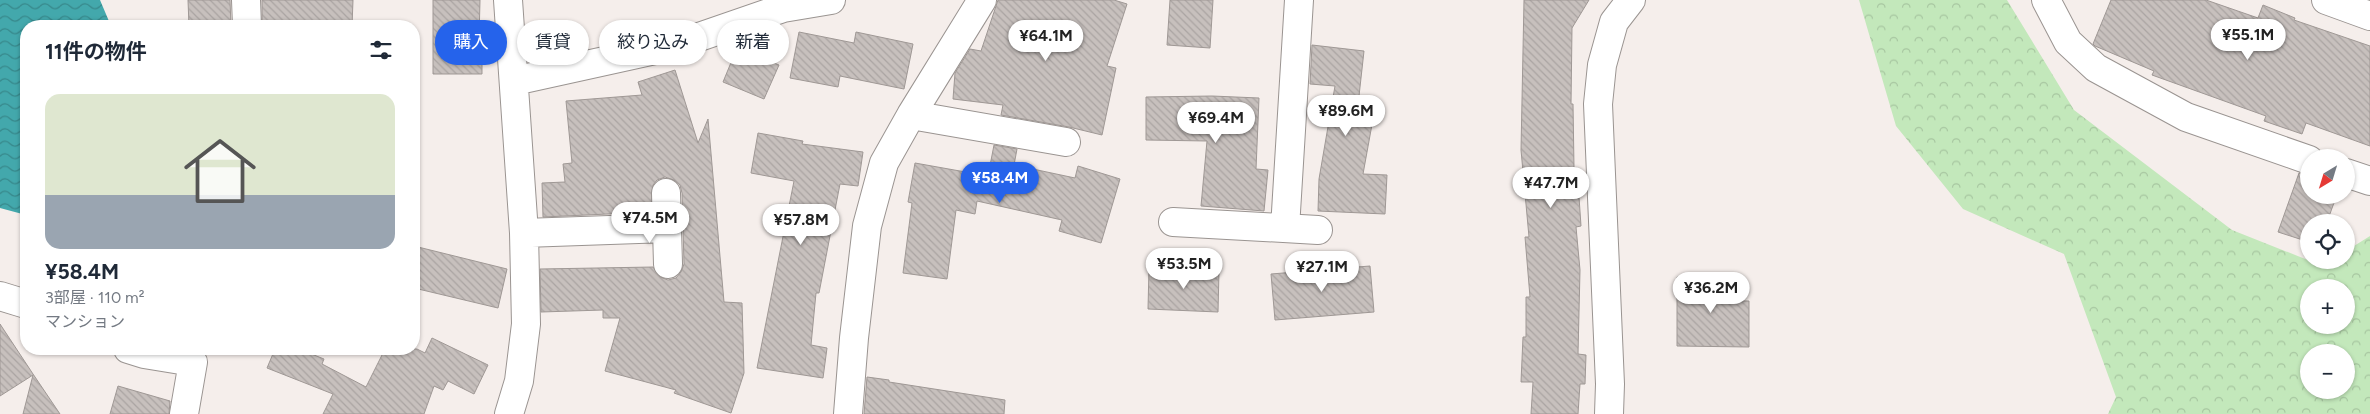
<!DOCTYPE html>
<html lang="ja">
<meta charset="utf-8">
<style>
:root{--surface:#fff;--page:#f2f2f3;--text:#1f2937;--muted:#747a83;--accent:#2563eb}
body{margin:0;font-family:Figtree,"Noto Sans JP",sans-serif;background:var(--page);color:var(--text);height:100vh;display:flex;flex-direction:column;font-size:19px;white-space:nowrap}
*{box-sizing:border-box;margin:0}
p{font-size:16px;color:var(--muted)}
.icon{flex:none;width:28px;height:28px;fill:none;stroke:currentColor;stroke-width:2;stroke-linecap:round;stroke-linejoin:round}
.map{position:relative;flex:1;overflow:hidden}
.side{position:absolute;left:20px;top:20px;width:400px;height:335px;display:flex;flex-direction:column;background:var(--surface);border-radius:20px;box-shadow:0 1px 4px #0004}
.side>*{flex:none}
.top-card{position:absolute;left:435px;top:20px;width:475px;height:45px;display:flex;gap:10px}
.needle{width:32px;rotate:218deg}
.controls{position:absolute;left:2300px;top:149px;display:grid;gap:10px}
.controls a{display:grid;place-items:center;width:55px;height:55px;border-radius:50%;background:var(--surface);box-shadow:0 1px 4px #0004;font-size:25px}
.price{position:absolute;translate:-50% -42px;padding:0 11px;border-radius:18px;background:#fff;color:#222;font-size:16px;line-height:32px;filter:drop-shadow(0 1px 2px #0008)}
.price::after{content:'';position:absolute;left:50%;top:30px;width:15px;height:11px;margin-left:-8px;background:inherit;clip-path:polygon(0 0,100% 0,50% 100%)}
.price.active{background:var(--accent);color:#fff}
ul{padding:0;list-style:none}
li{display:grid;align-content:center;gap:10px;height:265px;padding:0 25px}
li span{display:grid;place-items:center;height:155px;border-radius:15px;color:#555}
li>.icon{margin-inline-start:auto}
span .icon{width:90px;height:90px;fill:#fffc;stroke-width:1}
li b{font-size:21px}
h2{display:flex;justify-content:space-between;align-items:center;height:60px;padding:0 25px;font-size:21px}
.pill{padding:0 18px;border-radius:22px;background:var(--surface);box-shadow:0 1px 4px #0004;font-size:18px;line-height:45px}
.pill.active{background:var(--accent);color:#fff}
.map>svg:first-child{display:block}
</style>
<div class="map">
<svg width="2370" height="414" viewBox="0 0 2370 414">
<defs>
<pattern id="forest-crowns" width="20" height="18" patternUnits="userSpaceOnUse" patternTransform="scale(1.25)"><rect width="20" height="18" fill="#c3e8bb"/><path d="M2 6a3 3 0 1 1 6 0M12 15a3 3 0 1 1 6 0" fill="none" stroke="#a7c6a0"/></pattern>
<pattern id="water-waves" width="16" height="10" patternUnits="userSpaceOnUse" patternTransform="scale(1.25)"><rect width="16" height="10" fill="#43a8ac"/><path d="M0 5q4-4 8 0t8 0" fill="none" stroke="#37888b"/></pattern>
<pattern id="building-back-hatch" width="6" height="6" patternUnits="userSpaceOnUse" patternTransform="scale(1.25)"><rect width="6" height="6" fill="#c7c0bd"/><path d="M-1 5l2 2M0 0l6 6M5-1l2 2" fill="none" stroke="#aaa4a2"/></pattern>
</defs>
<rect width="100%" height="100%" fill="#f5eeeb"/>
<!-- forest -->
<path fill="url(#forest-crowns)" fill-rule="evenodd" d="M1859,0H2007L2074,110L2232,230L2323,266L2332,260H2346V251L2370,236V414H2108L2116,397L2064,254L1963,209L1896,126ZM2309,288H2346V325H2309ZM2309,352H2346V390H2309Z"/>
<!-- water -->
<path fill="url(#water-waves)" d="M0,0H100L111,26H26V215L0,208Z"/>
<!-- building -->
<path fill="url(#building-back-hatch)" stroke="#9f9895" d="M188,0H230L231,26H189Z
M262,0H353L352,26H262Z
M433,0H480L479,39H482V74H433Z
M998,0H1114L1127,4L1107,66L1116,68L1102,135L1069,127L1001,115L1003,105L953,99L955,73L970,49L981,51Z
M1170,0H1213L1210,48L1167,45Z
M1524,0H1589L1572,28L1571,104H1573L1574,168H1577L1581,226L1576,227L1580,270L1578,354L1586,355L1585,384H1580L1578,414H1531L1533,382H1521L1523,337H1526V297H1530L1525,237H1529L1521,150Z
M2111,0H2206L2258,18L2263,5L2295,18L2294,20L2370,46V146L2306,123L2302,134L2264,121L2266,116L2152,75L2154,71L2095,46L2093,44Z
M799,32L854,43L856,32L913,44L904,89L840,76L838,87L790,78Z
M1312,45L1364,51L1358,105L1375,108L1363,174L1387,175L1385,214L1318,211L1319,179L1335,86L1310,84Z
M737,48L779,65L764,99L723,82Z
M675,70L698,143L708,119L724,302L742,303L744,373L731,413L674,393L676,390L605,371L620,318H603V310L541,312L540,269L653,267L660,277L668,280L676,278L681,272L684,264L682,193L680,185L674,180L665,177L657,180L653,185L651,212L543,217L542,183L565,182L563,164L572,163L566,101L642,95L638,82Z
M1212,96L1259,98L1256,169L1268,170L1264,211L1201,206L1207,141L1146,140V97Z
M758,133L803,141L802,144L863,152L858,186L840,184L819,293H816L811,345L827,348L823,378L757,368L794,181L751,173Z
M994,145L1017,149L1014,165L1075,178L1078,166L1120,179L1101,243L1059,231L1062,220L977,201L975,214L956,210L947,279L903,273L912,203L908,202L915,163L988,176Z
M2299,173L2309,175V195H2321L2335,200L2327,222H2309V242L2278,232Z
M414,246L507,269L498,308L414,288Z
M1370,266L1374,312L1275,320L1271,274Z
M1149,268L1219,271L1218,312L1148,309Z
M1677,277L1735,278V301H1749V347L1677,346Z
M0,324L33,374L60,414H23L33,375L0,396Z
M432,338L488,365L474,394L448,381L443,390L434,386L424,414H323L333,394L267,368L275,349H299L324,359L322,364L366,387L385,349H417L425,353Z
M867,377L889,380V382L1005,400L1004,414H864Z
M118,386L170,401L169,414H110Z"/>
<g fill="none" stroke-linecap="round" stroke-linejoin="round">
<defs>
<path id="minor" d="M246,0L247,26
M508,0L524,233L526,324L519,381L509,414
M2046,0L2068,42L2096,68L2186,117L2309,160
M2326,0L2370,16
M514,81L673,46L783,8L831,0
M911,115L1066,142
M2346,173L2370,181
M666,193L668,264
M1173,222L1318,230
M1285,228L1299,0
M524,233L667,228
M0,296L26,304
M128,349L144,354L193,362L184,414
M848,414L854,338L867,226L884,163L911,115L982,0
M1609,414L1610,384L1598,104L1602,65L1614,22L1631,0"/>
</defs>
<!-- minor casing -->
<use href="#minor" stroke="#9a9491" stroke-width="30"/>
<!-- minor -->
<use href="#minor" stroke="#fff" stroke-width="28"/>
</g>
</svg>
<div class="controls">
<a><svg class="needle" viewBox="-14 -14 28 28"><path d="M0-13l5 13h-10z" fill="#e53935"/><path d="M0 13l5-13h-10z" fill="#747a83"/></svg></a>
<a><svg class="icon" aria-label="locate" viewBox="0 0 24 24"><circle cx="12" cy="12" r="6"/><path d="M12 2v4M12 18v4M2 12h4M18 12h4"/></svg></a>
<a>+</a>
<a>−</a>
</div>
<b class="price" style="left:2248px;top:61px">¥55.1M</b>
<b class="price" style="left:1046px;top:62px">¥64.1M</b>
<b class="price" style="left:1346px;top:137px">¥89.6M</b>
<b class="price" style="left:1216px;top:144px">¥69.4M</b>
<b class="price active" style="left:1000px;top:204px">¥58.4M</b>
<b class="price" style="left:1551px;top:209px">¥47.7M</b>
<b class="price" style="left:650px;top:244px">¥74.5M</b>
<b class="price" style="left:801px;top:246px">¥57.8M</b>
<b class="price" style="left:1184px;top:290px">¥53.5M</b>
<b class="price" style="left:1322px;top:293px">¥27.1M</b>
<b class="price" style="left:1711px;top:314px">¥36.2M</b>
<div class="top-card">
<a class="pill active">購入</a>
<a class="pill">賃貸</a>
<a class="pill">絞り込み</a>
<a class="pill">新着</a>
</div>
<section class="side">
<h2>11件の物件<svg class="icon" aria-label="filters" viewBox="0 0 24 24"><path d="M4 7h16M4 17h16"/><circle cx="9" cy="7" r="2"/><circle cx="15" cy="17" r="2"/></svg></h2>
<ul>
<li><span style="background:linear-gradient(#dfe7d0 65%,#9aa5b1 0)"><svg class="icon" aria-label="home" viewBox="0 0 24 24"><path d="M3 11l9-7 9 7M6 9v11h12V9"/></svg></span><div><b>¥58.4M</b><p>3部屋 · 110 m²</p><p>マンション</p></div></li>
</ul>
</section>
</div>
